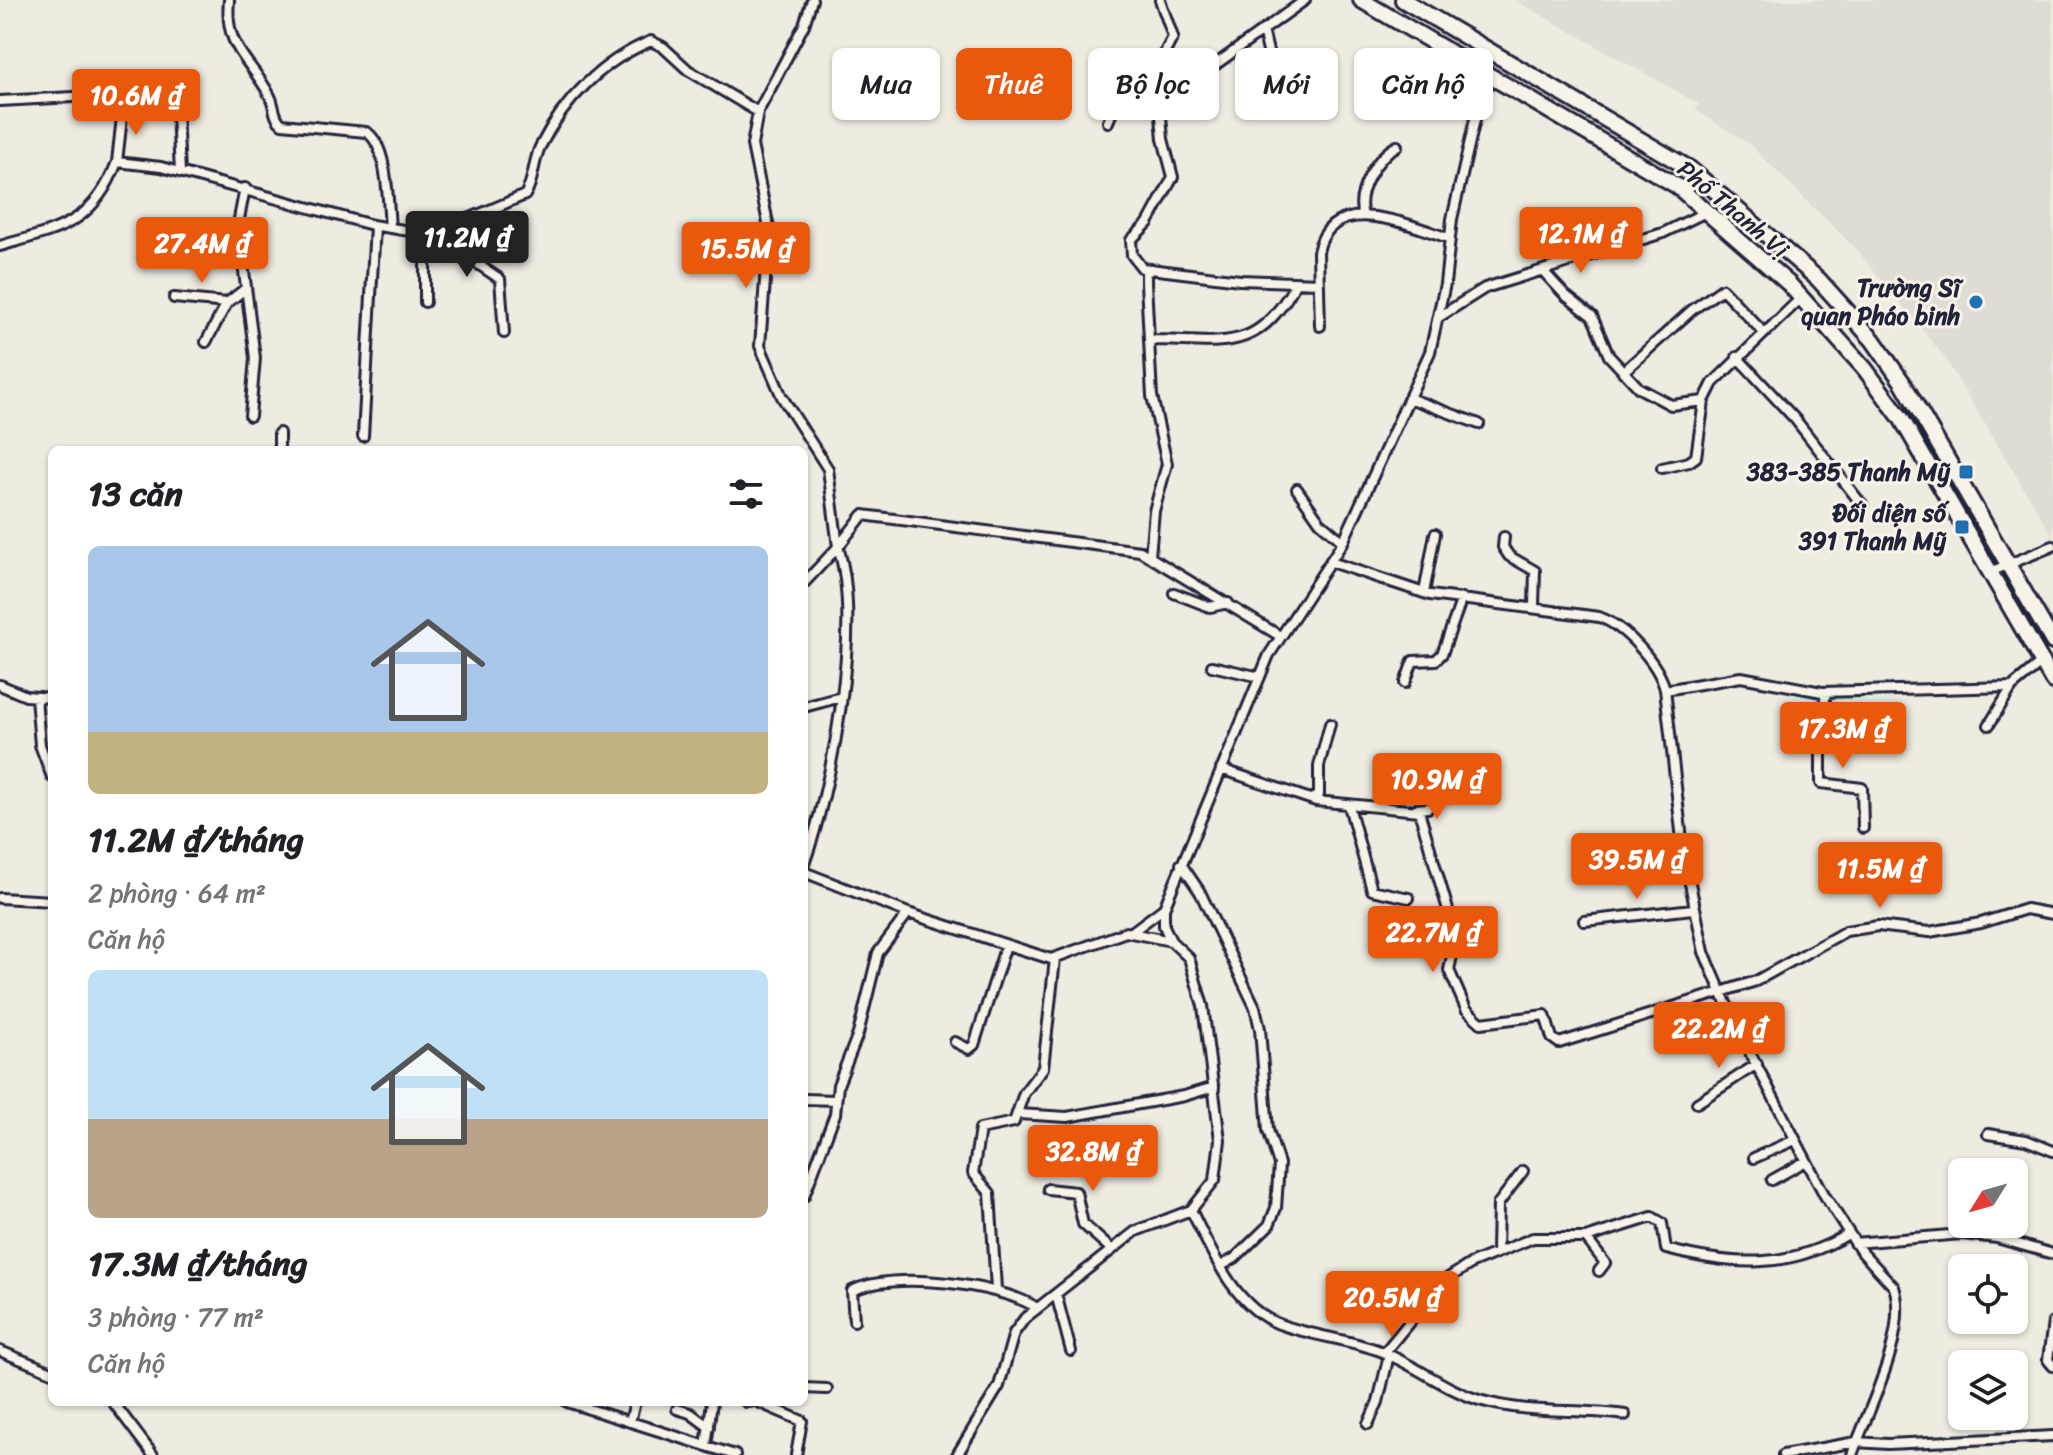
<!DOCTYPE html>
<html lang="vi">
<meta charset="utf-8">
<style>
:root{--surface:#fff;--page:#f2f2f2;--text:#202124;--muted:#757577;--accent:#ea580c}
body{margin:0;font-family:Sriracha,sans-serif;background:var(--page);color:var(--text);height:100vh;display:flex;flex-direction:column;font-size:30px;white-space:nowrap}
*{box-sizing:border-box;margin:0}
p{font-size:26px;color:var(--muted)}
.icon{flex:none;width:44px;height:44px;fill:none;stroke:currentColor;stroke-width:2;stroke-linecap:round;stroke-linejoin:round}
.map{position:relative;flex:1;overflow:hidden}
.panel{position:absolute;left:48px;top:446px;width:760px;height:960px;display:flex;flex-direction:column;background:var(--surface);border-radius:12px;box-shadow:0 2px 6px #0004}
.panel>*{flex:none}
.guide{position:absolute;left:832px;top:48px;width:760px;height:72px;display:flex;gap:16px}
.needle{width:52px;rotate:233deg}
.controls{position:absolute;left:1948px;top:1158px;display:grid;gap:16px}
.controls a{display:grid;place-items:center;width:80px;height:80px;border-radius:12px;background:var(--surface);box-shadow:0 2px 6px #0004;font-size:40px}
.price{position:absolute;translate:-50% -68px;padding:0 18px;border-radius:8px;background:var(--accent);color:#fff;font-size:26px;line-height:52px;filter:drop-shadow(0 2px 4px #0008)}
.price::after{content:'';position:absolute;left:50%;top:48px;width:24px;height:18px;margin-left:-12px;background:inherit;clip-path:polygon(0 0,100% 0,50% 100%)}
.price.on{background:#222;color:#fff}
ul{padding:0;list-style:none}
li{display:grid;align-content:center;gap:16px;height:424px;padding:0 40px}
li span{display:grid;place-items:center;height:248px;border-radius:12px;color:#555}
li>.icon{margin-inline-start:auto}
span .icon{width:144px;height:144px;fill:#fffc;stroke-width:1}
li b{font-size:34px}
h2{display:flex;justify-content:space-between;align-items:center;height:96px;padding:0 40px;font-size:34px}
.tag{padding:0 28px;border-radius:12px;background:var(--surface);box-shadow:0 2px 6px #0004;font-size:28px;line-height:72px}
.tag.on{background:var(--accent);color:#fff}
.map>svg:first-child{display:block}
</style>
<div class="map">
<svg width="2053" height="1455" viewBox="0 0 2053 1455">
<rect width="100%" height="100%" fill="#eeebe1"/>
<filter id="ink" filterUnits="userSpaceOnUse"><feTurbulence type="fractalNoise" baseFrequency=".0125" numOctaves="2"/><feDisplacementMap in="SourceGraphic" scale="16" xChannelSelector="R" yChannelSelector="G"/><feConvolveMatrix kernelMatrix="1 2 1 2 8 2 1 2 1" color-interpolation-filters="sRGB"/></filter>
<g filter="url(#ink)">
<!-- built -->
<path fill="#dfdcd4" d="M1515,0H2053V542L2050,543L2051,533L1943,355L1856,249L1749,144L1696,110L1699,104Z"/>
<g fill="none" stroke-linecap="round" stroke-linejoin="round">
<defs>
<path id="minor" d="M229,0C224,49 250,58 270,96C275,106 273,117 282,124L366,132C388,143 388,205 390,228
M1160,0L1173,37L1160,62V105
M1263,30L1272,69L1293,103
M1197,78L1305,0
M0,101L110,95L119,100L123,108L177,113L180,172
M1108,122L1117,100L1160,105L1163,139L1173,177L1148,223L1131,240L1132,255L1142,268L1240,280L1319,283
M117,162L123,108
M245,188L238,224L255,358L250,416
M1363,215C1355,193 1377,156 1397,146
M470,218L472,260L500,279L504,333
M416,232L425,261V302
M0,246C59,229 93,225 117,162L161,167L372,225L416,232L440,231L525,195C534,181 533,162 540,147C564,100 602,61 651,41L663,47L688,70L758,112
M1543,271L1565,295L1592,316L1609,356L1639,388L1671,405L1704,401
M174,298L227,303
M1439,317L1485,288L1663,233L1708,211
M1320,326L1318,252C1331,190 1410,225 1448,238
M1149,340C1222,340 1256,357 1296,283
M206,342L227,303L245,289
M1737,357L1795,419L1863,506
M1623,372L1692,310L1722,289L1764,333
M1409,398L1479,424
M279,433V450
M363,436L375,226
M1662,468L1689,462L1696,457L1704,401L1713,383L1802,297
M1297,489L1320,522L1343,542
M1504,537L1503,547L1509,556L1535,571L1534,606
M1150,556L1154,511L1167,464L1152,396L1146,283V273L1152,269
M1331,562L1430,595L1599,617C1625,626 1658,663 1665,689L1683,849L1704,952L1735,1024L1825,1196L1860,1250L1894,1287C1909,1332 1868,1410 1852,1455
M1990,572L2053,546
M804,583L838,547L828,469L782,397L760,346L769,228L752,145L758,112L804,25L812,0
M1174,593L1210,607L1228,603
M1424,593L1435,534
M1212,666L1260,677
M1405,683L1413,661L1436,660L1442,654L1462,598
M0,685L26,696L52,698
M1665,690L1741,677L1822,692L2012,687L2042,662
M1826,692L1821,729V783L1862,788L1863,828
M36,697L40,745L52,777
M804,707L841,697
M1989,725L2012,687
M1221,769L1316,801L1419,811L1456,937L1449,970L1466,1009L1481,1023L1545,1015L1552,1038L1559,1043L1756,981L1846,931L1878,926L1929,932L1981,923L2026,909L2053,914
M1311,799L1319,795V766L1330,724
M1349,806L1372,890L1409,898
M1416,809L1428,808L1444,795
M804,864C832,788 863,623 838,547L863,515L1140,551L1280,636
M1181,864L1200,892L1255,1007L1260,1029L1268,1130L1279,1164L1276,1208L1269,1225L1235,1258L1221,1266
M804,872L908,913
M0,898L52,901
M1584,921L1693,909
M1133,931L1164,908
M955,1042L969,1049L974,1045L1006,945
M804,1099L835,1100
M1697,1103L1757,1064
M1019,1114L1067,1117L1184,1096L1214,1087
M1988,1134L2026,1140L2053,1151
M1754,1158L1795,1140
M1772,1180L1806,1161
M1048,1189L1076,1192L1083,1224L1112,1250
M804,1196L835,1114L838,1085L858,1034L878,953L908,913L1051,959L1126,932L1171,941
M1191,1210C1211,1250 1234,1307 1279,1324C1312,1336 1348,1339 1380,1351C1414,1364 1444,1389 1479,1400C1532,1415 1573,1408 1625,1415
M1586,1238L1605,1263L1599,1271
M1854,1243L1962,1234L1997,1238L2053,1254
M1497,1252L1498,1204L1523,1171
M996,1289L990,1193L973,1173L980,1129L1014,1122L1024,1093L1043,1068L1055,959
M1056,1294L1071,1351
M854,1321L852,1291C891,1270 1001,1284 1037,1308
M2053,1322L2048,1360L2053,1366
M0,1351L52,1372
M1384,1353L1442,1282L1472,1263L1533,1238H1586L1652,1217L1662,1223L1666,1249C1731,1266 1789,1270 1848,1234
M804,1388L827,1389
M113,1402L153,1455
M567,1402L735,1455
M746,1402H750
M758,1402L802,1421L796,1455
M677,1409L690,1413L709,1427
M630,1422L635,1402
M1368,1424L1378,1402L1389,1355
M706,1446L712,1402
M957,1455L999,1386L1014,1333L1025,1318L1136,1231L1191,1210L1215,1180L1220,1140L1203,1006L1189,958L1171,941L1164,926V908L1269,655L1343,542L1430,352L1445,284L1452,219L1485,76
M1783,1455L1856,1442L1888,1444L2053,1436"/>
<path id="primary" d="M1361,0L1677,186L1789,284L1865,369L1901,418L2053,681
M1403,0L1690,169L1818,279L1873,340L1903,383L2053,642"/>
</defs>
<!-- minor casing -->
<use href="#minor" stroke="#22223b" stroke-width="14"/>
<!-- primary casing -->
<use href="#primary" stroke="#22223b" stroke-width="20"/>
<!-- minor -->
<use href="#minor" stroke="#f7f3e8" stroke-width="8"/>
<!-- primary -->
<use href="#primary" stroke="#f7f3e8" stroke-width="14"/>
</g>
</g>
<!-- markers -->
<g fill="#1f6fb2" stroke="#f7f3e8" stroke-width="3">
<circle cx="1976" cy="302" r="8"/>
<rect x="1958" y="464" width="16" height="16" rx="4"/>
<rect x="1954" y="519" width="16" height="16" rx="4"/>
</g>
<g text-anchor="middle" stroke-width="6" stroke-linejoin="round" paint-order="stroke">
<!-- street labels -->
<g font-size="24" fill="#22223b" stroke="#f7f3e8">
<text transform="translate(1733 209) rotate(40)" y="8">Phố Thanh Vị</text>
</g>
<!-- poi labels -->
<g font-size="24" font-weight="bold" fill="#22223b" stroke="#f7f3e8" text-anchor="end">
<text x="1960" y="296">Trường Sĩ<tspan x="1960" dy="28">quan Pháo binh</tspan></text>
<text x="1950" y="480">383-385 Thanh Mỹ</text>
<text x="1946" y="521">Đối diện số<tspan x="1946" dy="28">391 Thanh Mỹ</tspan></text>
</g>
</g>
</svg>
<div class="controls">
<a><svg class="needle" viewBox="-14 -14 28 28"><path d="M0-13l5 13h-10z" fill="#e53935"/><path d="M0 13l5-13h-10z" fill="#757577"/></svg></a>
<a><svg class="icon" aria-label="locate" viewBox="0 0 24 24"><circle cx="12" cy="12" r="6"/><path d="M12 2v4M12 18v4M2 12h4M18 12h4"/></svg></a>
<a><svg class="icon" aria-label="layers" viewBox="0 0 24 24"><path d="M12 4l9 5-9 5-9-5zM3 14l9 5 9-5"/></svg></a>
</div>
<b class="price" style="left:136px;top:137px">10.6M ₫</b>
<b class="price" style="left:1581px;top:275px">12.1M ₫</b>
<b class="price on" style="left:467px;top:279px">11.2M ₫</b>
<b class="price" style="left:202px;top:285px">27.4M ₫</b>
<b class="price" style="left:746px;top:290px">15.5M ₫</b>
<b class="price" style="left:1843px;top:770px">17.3M ₫</b>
<b class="price" style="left:1437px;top:821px">10.9M ₫</b>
<b class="price" style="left:1637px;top:901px">39.5M ₫</b>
<b class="price" style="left:1880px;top:910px">11.5M ₫</b>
<b class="price" style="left:1433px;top:974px">22.7M ₫</b>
<b class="price" style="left:1719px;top:1070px">22.2M ₫</b>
<b class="price" style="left:1093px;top:1193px">32.8M ₫</b>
<b class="price" style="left:1392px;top:1339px">20.5M ₫</b>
<div class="guide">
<a class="tag">Mua</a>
<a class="tag on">Thuê</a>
<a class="tag">Bộ lọc</a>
<a class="tag">Mới</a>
<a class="tag">Căn hộ</a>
</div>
<section class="panel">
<h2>13 căn<svg class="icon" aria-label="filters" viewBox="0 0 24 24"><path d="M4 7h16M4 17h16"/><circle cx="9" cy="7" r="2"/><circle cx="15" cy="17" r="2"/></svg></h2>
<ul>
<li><span style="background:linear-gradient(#a9c7e8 75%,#c2b280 0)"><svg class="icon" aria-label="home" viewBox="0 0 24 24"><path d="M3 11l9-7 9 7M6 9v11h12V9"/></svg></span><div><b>11.2M ₫/tháng</b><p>2 phòng · 64 m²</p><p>Căn hộ</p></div></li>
<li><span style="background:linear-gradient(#bfe0f5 60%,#b9a48a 0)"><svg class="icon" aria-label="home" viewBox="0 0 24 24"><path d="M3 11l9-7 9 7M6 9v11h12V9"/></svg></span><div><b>17.3M ₫/tháng</b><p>3 phòng · 77 m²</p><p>Căn hộ</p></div></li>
</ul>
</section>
</div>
